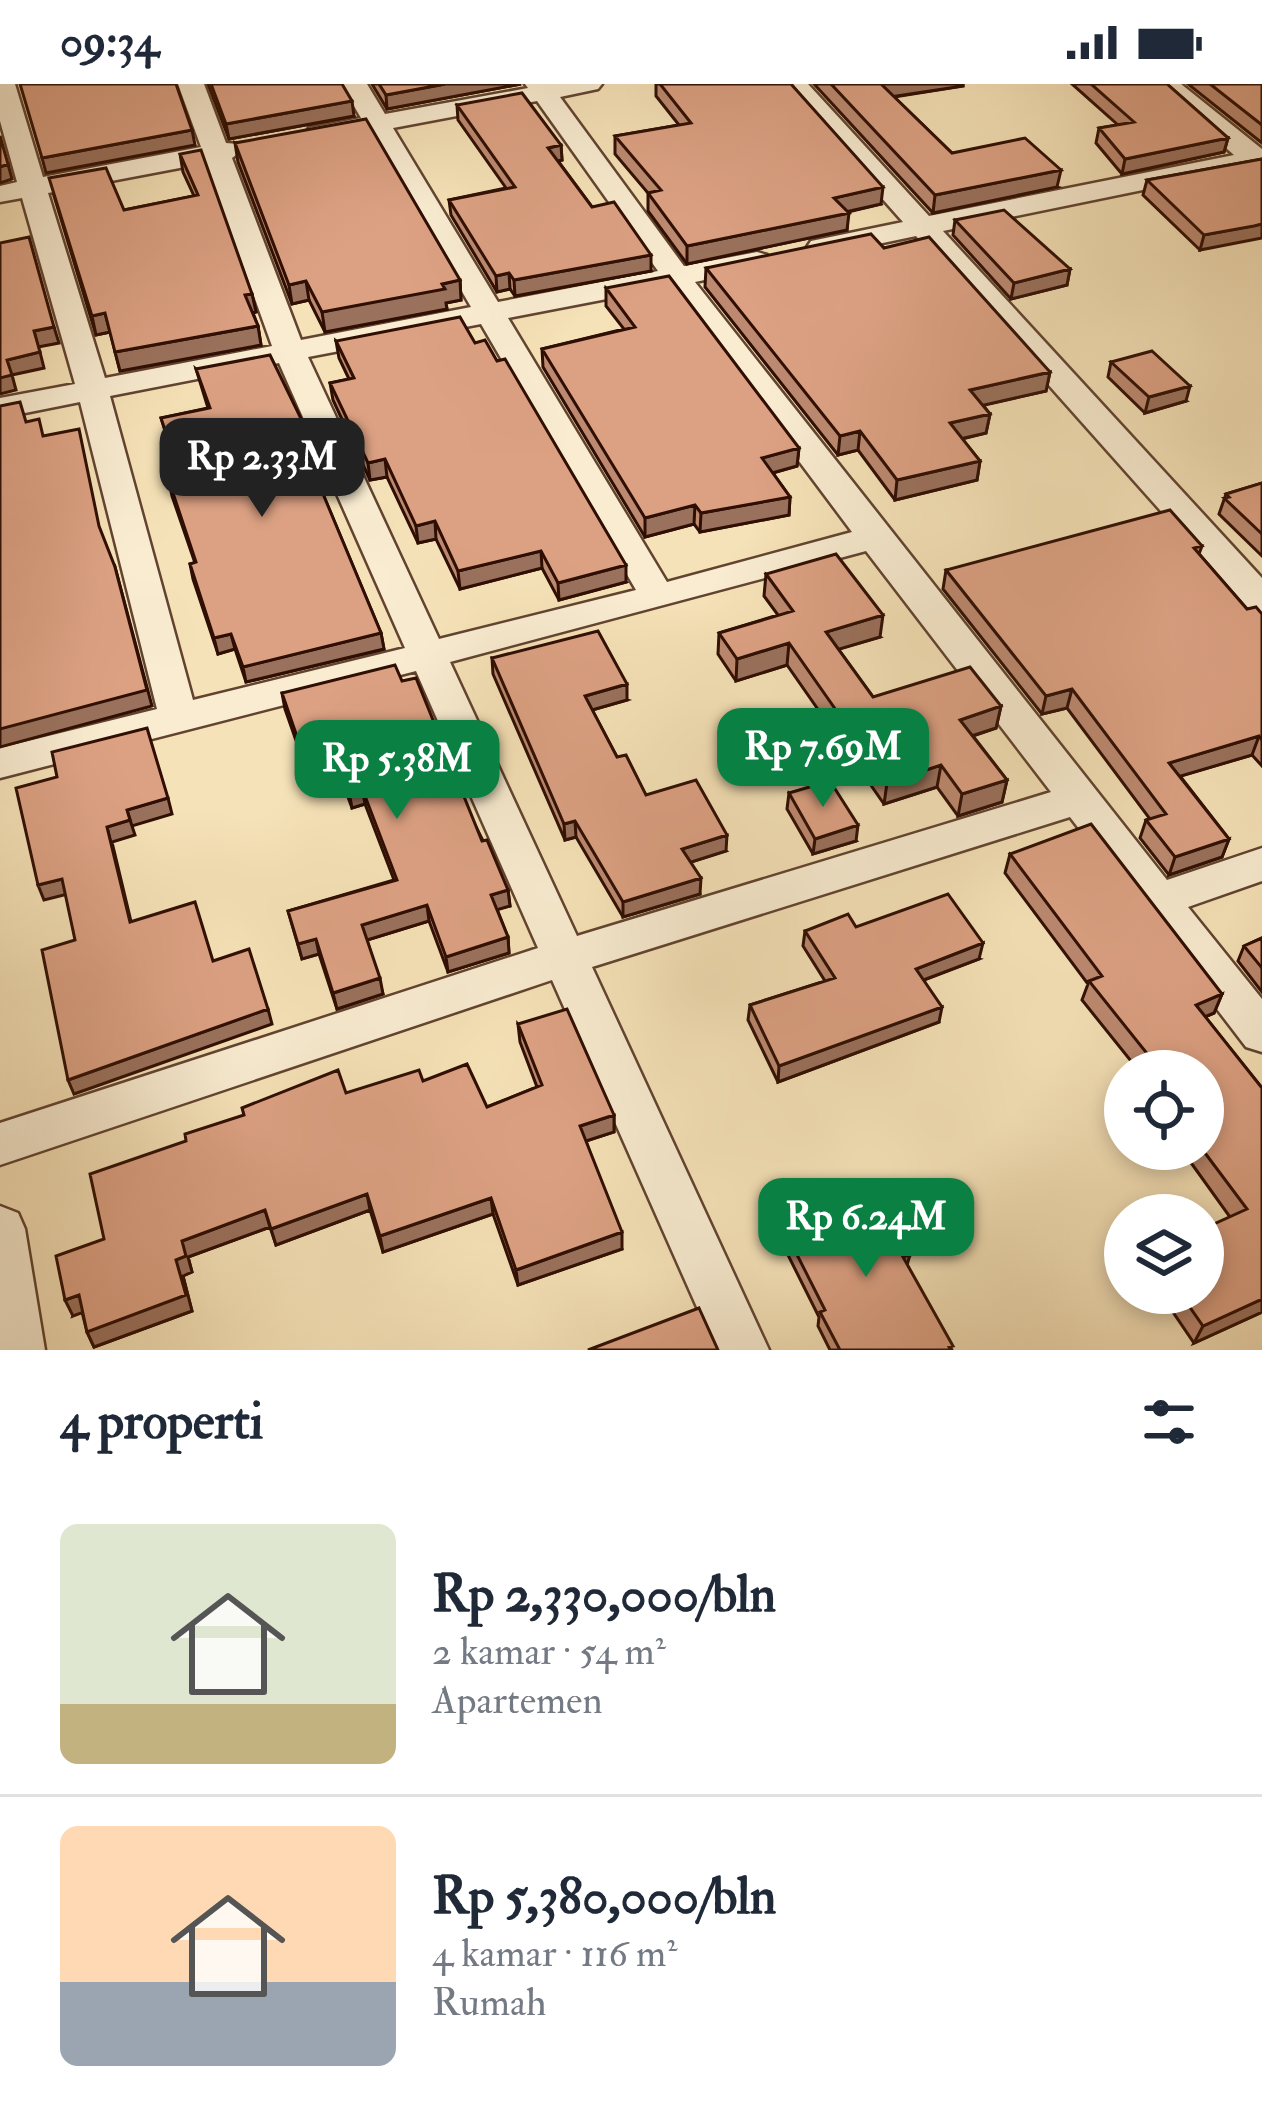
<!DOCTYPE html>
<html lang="id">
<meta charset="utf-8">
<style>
:root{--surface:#fff;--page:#f2f2f3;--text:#1f2937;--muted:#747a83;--line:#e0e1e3;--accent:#0b8043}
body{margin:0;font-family:"IM FELL Double Pica",serif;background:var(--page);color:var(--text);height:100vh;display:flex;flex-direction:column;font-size:45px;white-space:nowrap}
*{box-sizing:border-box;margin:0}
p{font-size:39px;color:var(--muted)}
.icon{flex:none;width:66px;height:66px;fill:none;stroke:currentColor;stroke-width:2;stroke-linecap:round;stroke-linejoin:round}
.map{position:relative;height:1266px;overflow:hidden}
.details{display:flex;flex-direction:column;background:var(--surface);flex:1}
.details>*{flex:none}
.buttons{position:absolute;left:1104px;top:966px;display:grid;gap:24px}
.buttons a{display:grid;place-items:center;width:120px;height:120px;border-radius:50%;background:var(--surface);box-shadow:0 6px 18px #0003;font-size:60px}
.price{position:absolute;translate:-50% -102px;padding:0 27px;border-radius:24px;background:var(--accent);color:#fff;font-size:39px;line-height:78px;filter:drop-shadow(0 3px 6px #0008)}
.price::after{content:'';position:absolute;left:50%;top:72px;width:36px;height:27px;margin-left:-18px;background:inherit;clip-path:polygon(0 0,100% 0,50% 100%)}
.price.current{background:#222;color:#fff}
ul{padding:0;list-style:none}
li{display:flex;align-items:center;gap:36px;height:300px;padding:0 60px}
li+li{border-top:3px solid var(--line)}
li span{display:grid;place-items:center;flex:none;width:336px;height:240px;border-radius:18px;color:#555}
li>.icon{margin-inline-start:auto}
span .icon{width:144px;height:144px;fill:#fffc;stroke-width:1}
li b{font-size:51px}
h2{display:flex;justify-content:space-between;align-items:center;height:144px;padding:0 60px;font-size:51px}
.status{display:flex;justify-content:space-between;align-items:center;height:84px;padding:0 60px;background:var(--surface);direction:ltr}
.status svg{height:33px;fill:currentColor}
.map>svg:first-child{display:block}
</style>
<div class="status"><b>09:34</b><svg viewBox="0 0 49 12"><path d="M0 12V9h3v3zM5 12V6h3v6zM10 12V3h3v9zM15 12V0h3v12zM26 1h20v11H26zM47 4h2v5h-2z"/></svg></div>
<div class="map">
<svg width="1262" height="1266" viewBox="0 0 1262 1266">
<rect width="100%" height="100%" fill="#f6e2b8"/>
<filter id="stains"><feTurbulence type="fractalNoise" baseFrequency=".00167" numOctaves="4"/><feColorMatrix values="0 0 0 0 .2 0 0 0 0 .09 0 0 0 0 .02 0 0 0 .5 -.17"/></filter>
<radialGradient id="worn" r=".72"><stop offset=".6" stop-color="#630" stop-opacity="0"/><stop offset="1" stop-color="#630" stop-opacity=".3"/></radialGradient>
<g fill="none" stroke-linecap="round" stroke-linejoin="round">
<defs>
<path id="minor" d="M0,0H15L43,93L201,63L178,0H204L226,59L239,60L243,66L232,74L301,256L471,223L369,48L318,58L305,50L309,44L361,34L341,0H367L385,30L528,4L525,0H602L598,5L560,13L684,182L757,168L767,171L772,177L767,183L695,198L1167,796L1262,764V797L1188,823L1262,915V968L1246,963L1070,733L592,883L769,1266H716L552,896L0,1081V1039L538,864L416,587L0,694V664L157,625L80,318L0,334V314L75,300L22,114L0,118V102L17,98L0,37ZM537,17L658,187L498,218L393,44ZM206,79L272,262L105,294L48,109ZM669,203L852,448L667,498L508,234ZM481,240L636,506L439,555L308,273ZM279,279L405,564L193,616L110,312ZM866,467L1051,708L577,852L450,578Z
M781,0H808L929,132L1234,71L1152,0H1181L1262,65V88L1250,84L943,147L1262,494V529L1249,526L916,152L821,172L811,169L807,163L811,157L903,138Z
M0,1122L18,1129L25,1145L45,1266H0Z"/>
</defs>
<!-- minor casing -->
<use href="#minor" stroke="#614330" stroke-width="5"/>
<!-- minor -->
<use href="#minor" fill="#f9ecd1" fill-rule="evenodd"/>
</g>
<!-- wall -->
<path fill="#bd8a71" stroke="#2f0e03" stroke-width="3" d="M208,0H342L354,32L229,55Z
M372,0H521L387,25Z
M656,0H791L881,120L848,128L847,146L687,180L648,127V109L615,70V52L679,41L656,12Z
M814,0H963V2L894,13L952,69L1057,103L933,129Z
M1072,0H1167L1228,54L1224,68L1122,90L1096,59L1099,44L1118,41Z
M1188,0H1262V59Z
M457,21L561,61L562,76L558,77L592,123L651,187L515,212L510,205L497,208L451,131L449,116L506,104L458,36Z
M235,59L460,196L461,216L446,219L447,225L325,248L309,216L292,220L238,78Z
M180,70L252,210L256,228L253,229L258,242L261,261L120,287L110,248L96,251L54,112L124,126L194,112L183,88Z
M1262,75L1200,166L1143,111L1147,96Z
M955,136L1070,185L1067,201L1011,215L953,151Z
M884,164L1050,288L1046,307L983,321L990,330L986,349L962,355L980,377L977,396L895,416L858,366L838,371L705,203L706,184Z
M606,204L799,364L797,382L773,389L790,413L789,431L700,448L694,440L645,453L543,283L542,265L624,245L606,222Z
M336,257L626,498L559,516L542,484L460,505L436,455L418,459L387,393L370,396L333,316L330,299L349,295L339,274Z
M1111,278L1186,317L1145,329L1108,293Z
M196,285L328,390L330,406L322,408L381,549L384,565L246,598L235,565L218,570L193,495L190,480L195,479L172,412L169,397L180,394L161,334L208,324Z
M1262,399V472L1219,430L1226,410Z
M1202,462L1199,470L1247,525L1262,530V682L1252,671L1180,692L1229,755L1222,773L1169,791L1140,754L1146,736L1150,735L1067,624L1042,630L943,505L946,486Z
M766,490L880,553L838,565L873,613L1001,622L996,644L973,652L1007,696L1002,718L958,732L937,703L884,720L787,581L736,597L718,570L719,549L778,531L764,512Z
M492,574L627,616L592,626L617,673L646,711L726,767L691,778L700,810L623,833L576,753L565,756L493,590Z
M402,597L508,806L510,822L497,825L508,853L509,869L448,888L429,837L367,856L383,910L337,925L319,870L302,875L288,827L394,796L365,720L352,724L335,678L306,685L285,625L282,609Z
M789,709L856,757L813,770L787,725Z
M1010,770L1222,910L1214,929L1205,933L1262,1004V1228L1194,1259L1160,1209H1203L1230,1133L1184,1069L1186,1065H1203V987H1139L1082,916L1088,900L1005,789Z
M856,843L979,875L924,896L939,938L778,998L748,936L750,921L825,897L803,862L805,847Z
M1262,854V908L1238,877L1244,862Z
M518,940L614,1031V1048L586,1057L622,1165L518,1201L493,1130L383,1168L370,1126L276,1161L270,1143L188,1173L192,1188L183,1192L192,1227L94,1263L87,1248L82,1228L73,1232L104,1155L346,1009L423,997L487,1023L537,1003L520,958Z
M784,1145L910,1171L907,1181L952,1266H830L818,1242L819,1233L782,1159Z"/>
<!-- shaded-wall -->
<path fill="#9a715c" stroke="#2f0e03" stroke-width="3" d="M445,0H521L387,25L386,11Z
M879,0H963V2L877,15Z
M352,17L354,32L229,55L226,40Z
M192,46L195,61L46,89L42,74Z
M1228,54L1224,68L1122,90L1125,75Z
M561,61L562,76L548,79V64Z
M8,80L12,95L0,99V83Z
M1061,86L1057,103L933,129L935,111Z
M883,103L881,120L832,131L834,114Z
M849,129L847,146L687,180V162Z
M1262,140V154L1200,166L1204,151Z
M651,171V187L515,212L514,196Z
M1070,185L1067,201L1011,215L1014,199Z
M509,189L510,205L497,208L496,192Z
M460,196L461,216L446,219L447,225L325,248L322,228Z
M306,197L309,216L292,220L289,201Z
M252,210L256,228L248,230L245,211Z
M105,229L110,248L96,251L92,232Z
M258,242L261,261L120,287L115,268Z
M54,243L59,259L38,263L34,247Z
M40,268L44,284L12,291L16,306L0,310V294L7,276Z
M1050,288L1046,307L967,325L970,306Z
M1190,302L1186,317L1145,329L1149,313Z
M990,330L986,349L947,358L950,339Z
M860,347L858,366L838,371L840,352Z
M799,364L797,382L761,392L762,374Z
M385,375L387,393L370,396L368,379Z
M980,377L977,396L895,416L897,396Z
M328,390L330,406L319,408L316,393Z
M790,413L789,431L700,448L701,429Z
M695,421L694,440L645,453V434Z
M435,437L436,455L418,459L416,442Z
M541,467L542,484L460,505L458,487Z
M626,481V498L559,516L558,499Z
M115,483L152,622L0,663V645Z
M883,531L880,553L823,570L826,548Z
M381,549L384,565L246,598L243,583Z
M231,550L235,565L218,570L214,554Z
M789,559L787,581L736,597L737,575Z
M627,600V616L585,628V612Z
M1072,605L1067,624L1042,630L1046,612Z
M1001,622L996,644L956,657L960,636Z
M1259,652L1252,671L1164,697L1169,679Z
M332,662L335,678L306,685L303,670Z
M941,681L937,703L884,720L887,699Z
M1007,696L1002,718L958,732L962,710Z
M362,704L365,720L352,724L349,708Z
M168,714L172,730L132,742L127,726Z
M130,736L135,751L112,758L135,854L107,743Z
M575,737L576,753L565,756L564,740Z
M858,741L856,757L813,770L815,755Z
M727,751L726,767L682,781V765Z
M1229,755L1222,773L1169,791L1175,773Z
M701,794L700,810L623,833V818Z
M62,795L68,810L44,816L38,801Z
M508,806L510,822L493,827L491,811Z
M427,821L429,837L364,857L362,841Z
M508,853L509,869L448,888L446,873Z
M316,855L319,870L302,875L298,860Z
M983,859L979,875L913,900L916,885Z
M380,894L383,910L337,925L333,909Z
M1222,910L1214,929L1188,940L1196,921Z
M942,923L939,938L778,998L779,982Z
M268,925L272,940L74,1010L68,996Z
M614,1031V1048L580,1059V1042Z
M367,1110L370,1126L276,1161L271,1145Z
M491,1114L493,1130L383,1168L380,1152Z
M265,1126L270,1143L188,1173L192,1188L183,1192L192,1227L94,1263L87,1248L176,1176L182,1157Z
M622,1148V1165L518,1201L516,1186Z
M79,1211L87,1227L73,1232L65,1216Z
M1262,1215V1228L1194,1259L1203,1242Z"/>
<!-- building -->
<path fill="#dca183" stroke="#2f0e03" stroke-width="3" d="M20,0H176L192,46L42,74Z
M211,0H342L352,17L226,40Z
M379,0H445L386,11Z
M660,0H791L883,103L834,114L849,129L687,162L648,109L661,106L615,52L691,39Z
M831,0H881L952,69L1025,54L1061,86L935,111Z
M1091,0H1167L1228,54L1125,75L1099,44L1134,38Z
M1210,0H1262V41Z
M522,9L561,61L548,64L592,123L614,118L651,171L514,196L509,189L496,192L449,116L515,103L457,21Z
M366,35L460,196L442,200L445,205L322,228L306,197L289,201L235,59Z
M0,52L8,80L0,83Z
M201,66L252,210L245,211L258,242L115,268L105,229L92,232L49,94L106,84L124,126L198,111L180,70Z
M1262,75V140L1254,142L1204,151L1147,96Z
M1004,126L1070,185L1014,199L955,136Z
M871,150L884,164L929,153L1050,288L970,306L990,330L950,339L980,377L897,396L860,347L840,352L706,184Z
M29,153L54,243L34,247L40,268L7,276L12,291L0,294V159Z
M669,192L799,364L762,374L790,413L701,429L695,421L645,434L542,265L635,243L606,204Z
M460,233L475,259L485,256L497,277L505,275L626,481L558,499L541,467L458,487L435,437L416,442L385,375L368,379L330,299L354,294L336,257Z
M1152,267L1190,302L1149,313L1111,278Z
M270,271L328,390L316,393L381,549L243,583L231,550L214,554L190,480L196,478L169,397L181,394L161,334L210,324L196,285Z
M20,318L26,338L39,335L43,352L79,345L99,442L115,483L147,606L0,645V322Z
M1262,399V450L1224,414L1229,413L1226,410Z
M1170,426L1202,462L1194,464L1247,525L1256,523L1262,530V656L1259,652L1169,679L1229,755L1175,773L1146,736L1166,730L1072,605L1046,612L946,486Z
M836,470L883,531L826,548L873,613L970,583L1001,622L960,636L1007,696L962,710L941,681L887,699L789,559L737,575L719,549L793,527L766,490Z
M598,547L627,600L585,612L617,673L626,671L646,711L696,696L727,751L682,765L701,794L623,818L575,737L564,740L492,574Z
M395,581L402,597L416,594L482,757L487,756L508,806L491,811L508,853L446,873L427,821L362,841L380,894L333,909L316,855L298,860L288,827L397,796L362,704L349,708L332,662L303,670L282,609Z
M147,644L168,714L127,726L130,736L107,743L130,838L195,818L213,877L249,865L268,925L68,996L42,866L75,856L62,795L38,801L16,704L57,693L52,668Z
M830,697L858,741L815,755L789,709Z
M1091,740L1222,910L1196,921L1262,1004V1215L1203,1242L1180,1209H1203V1145L1247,1125L1202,1065L1203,1046L1207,1044L1203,1039V987H1161L1089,897L1102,892L1010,770Z
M948,810L983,859L916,885L942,923L779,982L750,921L835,894L805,847L848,830L856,843Z
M1262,854V884L1244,862Z
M567,925L614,1031L580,1042L622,1148L516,1186L491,1114L380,1152L367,1110L271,1145L265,1126L182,1157L186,1172L176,1176L186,1211L87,1248L79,1211L65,1216L56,1172L104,1155L90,1090L186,1057L185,1050L244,1031L242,1024L338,986L346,1009L419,986L423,997L467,980L487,1023L542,1001L518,940Z
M875,1109L910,1171L903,1173L953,1262L949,1263L950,1266H840L820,1228L825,1226L784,1145Z
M699,1224L718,1266H588Z"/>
<rect width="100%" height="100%" filter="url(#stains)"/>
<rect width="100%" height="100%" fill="url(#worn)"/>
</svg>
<div class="buttons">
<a><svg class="icon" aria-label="locate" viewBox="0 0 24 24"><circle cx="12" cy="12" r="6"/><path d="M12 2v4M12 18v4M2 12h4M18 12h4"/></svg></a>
<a><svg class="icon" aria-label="layers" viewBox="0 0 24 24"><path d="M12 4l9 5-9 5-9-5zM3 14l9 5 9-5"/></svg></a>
</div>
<b class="price current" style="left:262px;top:436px">Rp 2.33M</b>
<b class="price" style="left:823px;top:726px">Rp 7.69M</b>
<b class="price" style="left:397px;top:738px">Rp 5.38M</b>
<b class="price" style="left:866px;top:1196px">Rp 6.24M</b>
</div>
<section class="details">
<h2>4 properti<svg class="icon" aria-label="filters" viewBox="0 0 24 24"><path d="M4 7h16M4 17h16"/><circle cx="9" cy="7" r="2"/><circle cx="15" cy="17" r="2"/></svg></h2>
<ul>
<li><span style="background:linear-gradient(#dfe7d0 75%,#c2b280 0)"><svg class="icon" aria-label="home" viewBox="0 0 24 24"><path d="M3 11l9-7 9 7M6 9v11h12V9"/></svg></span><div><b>Rp 2,330,000/bln</b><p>2 kamar · 54 m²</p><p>Apartemen</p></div></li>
<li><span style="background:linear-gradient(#ffd9b3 65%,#9aa5b1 0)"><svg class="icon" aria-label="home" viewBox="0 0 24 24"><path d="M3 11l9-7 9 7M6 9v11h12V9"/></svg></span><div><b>Rp 5,380,000/bln</b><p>4 kamar · 116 m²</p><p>Rumah</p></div></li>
</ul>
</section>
